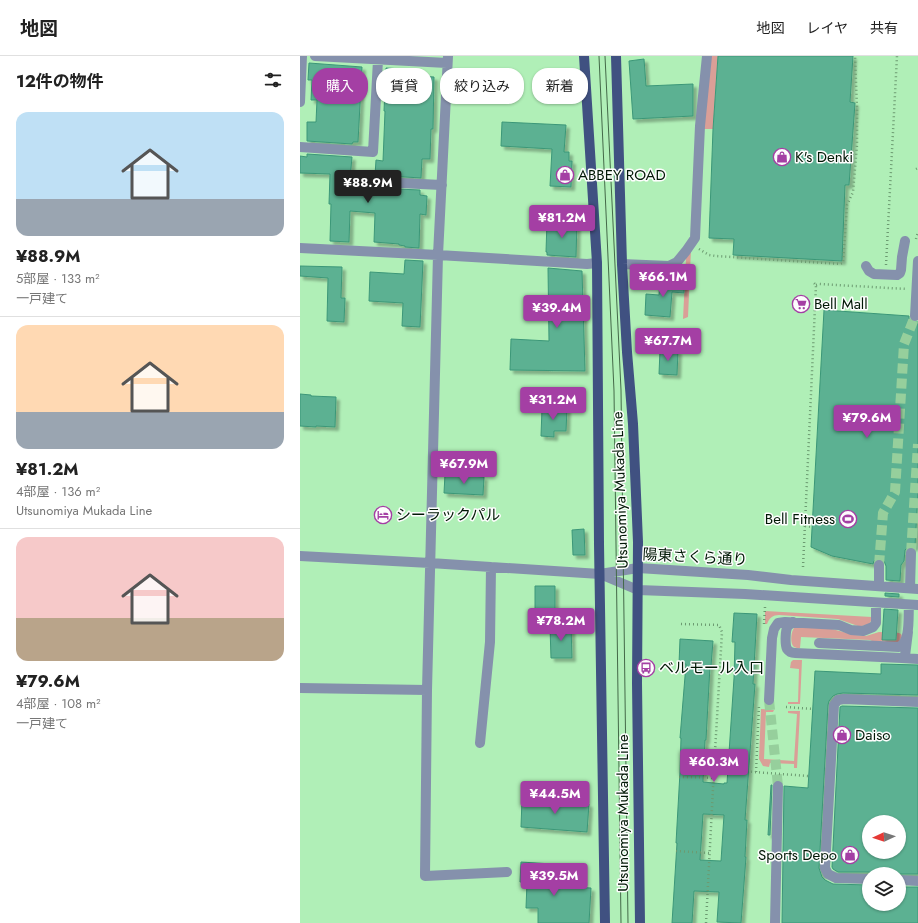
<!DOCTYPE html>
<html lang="ja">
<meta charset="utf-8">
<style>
:root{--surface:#fff;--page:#f6f6f6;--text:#222;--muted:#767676;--line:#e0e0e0;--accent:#a43fa4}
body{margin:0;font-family:Jost,"Noto Sans JP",sans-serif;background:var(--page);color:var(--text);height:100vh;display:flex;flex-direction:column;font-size:15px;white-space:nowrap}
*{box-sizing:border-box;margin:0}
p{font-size:13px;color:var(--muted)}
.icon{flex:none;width:22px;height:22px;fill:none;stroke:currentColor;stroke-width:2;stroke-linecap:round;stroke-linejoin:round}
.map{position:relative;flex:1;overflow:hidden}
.side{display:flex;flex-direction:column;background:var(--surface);width:300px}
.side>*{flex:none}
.hud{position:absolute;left:12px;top:12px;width:380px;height:36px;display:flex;gap:8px}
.needle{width:26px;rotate:267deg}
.fabs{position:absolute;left:562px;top:759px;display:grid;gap:8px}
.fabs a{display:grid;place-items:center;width:44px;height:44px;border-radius:50%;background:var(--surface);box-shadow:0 1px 3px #0004;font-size:20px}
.price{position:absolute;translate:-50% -34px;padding:0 9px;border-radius:4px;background:var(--accent);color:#fff;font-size:13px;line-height:26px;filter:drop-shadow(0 1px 2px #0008)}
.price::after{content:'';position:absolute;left:50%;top:24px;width:12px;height:9px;margin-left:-6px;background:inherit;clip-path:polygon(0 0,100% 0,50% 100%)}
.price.current{background:#222;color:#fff}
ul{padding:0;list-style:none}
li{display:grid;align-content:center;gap:8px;height:212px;padding:0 16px}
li+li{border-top:1px solid var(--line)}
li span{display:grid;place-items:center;height:124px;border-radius:12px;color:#555}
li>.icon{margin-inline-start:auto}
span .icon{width:72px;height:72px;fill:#fffc;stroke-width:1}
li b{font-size:17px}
h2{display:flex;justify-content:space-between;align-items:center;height:48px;padding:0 16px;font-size:17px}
.chip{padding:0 14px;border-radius:16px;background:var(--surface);box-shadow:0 1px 3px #0004;font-size:14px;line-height:36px}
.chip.current{background:var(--accent);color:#fff}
header{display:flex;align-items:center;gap:24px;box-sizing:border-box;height:56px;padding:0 20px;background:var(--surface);border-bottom:1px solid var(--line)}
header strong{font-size:19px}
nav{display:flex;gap:22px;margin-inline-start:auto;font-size:14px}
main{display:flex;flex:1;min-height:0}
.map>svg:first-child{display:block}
</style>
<header>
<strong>地図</strong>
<nav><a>地図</a><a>レイヤ</a><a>共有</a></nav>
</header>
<main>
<section class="side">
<h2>12件の物件<svg class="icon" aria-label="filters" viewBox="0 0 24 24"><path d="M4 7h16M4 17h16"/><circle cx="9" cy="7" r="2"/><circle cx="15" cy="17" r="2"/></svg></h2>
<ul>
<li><span style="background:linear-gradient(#bfe0f5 70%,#9aa5b1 0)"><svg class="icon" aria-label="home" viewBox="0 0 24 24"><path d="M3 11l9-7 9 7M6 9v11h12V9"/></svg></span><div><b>¥88.9M</b><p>5部屋 · 133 m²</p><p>一戸建て</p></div></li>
<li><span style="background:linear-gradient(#ffd9b3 70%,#9aa5b1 0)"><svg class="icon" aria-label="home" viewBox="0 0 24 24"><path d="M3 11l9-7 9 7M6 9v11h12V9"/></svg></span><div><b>¥81.2M</b><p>4部屋 · 136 m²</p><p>Utsunomiya Mukada Line</p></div></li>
<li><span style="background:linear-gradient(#f6c9c9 65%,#b9a48a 0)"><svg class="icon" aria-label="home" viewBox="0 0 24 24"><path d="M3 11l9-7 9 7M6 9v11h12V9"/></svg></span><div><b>¥79.6M</b><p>4部屋 · 108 m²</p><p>一戸建て</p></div></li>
</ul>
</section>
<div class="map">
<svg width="618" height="867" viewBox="0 0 618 867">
<defs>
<filter id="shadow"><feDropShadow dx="3.5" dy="3.5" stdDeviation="1" flood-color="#0004"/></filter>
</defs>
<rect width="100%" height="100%" fill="#b0efb7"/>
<!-- green -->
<path fill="#da9f97" d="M411,0H418L413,73H404Z
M391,194L388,261L383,263L386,202Z
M465,555L572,561L571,565L569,568L562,570H558L538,563L479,559C473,559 469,562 467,568H465Z
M495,571L528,572L555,579L566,580L579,576L599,577L601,578L602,580L599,587H576L570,584L501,581L500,592C498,592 496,592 494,591C490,588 491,577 493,574C493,573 494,572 495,571Z
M493,604H502L500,648H488V646H498L499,613L490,612L491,606Z
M461,653L474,654L473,656H466L464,703L494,705L497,658L488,657V655H500L497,712H494V708L470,707L469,711L463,710L459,703Z"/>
<!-- building -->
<path fill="#5bb192" stroke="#3c9778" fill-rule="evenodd" filter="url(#shadow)" d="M418,0H553L550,46L555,47L549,129H545L542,205L433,199L434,183L409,182L413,73Z
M344,3L346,30L393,28V60L333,63L329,5Z
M9,7L62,11L58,86H53L52,88L7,85V66H16L17,44H11L12,24H8Z
M86,12L103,13V19L134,21L133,73H131L130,103H122L121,122L75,119L76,104L83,105L85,55H84Z
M202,66L266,69L264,96H269V105H272L271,131L250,130L252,93L201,90Z
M7,98L52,101L49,135L74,137V132L120,134V139L127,140L126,159L120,158L119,192L105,191V190L99,189V188L74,186L75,157L50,155L49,186L30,185L31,148H29L30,118L0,117V100L7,101Z
M247,165L277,166L276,201L247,199V196H246Z
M105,204L123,205L120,271L102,270L103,247L69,245L70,216L104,218Z
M0,210L42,211L41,242H45L44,266L27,265L28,222L0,220Z
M248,212L282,215L285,315L210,314L211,283L249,285Z
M360,223L384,224V237L372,236L370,261L345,259L346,238L359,239Z
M524,254L609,260V263L611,265L614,266H618V436L615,490L614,491H608L605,494L604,505L601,509L600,525L586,524V510L584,505L582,503H576L574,505L573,508L532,500L511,491Z
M360,294L378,295L377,319L359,318Z
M0,338L11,339V340L36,341L35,371L16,370V371L0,370Z
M242,352L267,353L266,375H254V381L241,380Z
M145,418L184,421L183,439L144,437Z
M284,473L285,499H273L272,474Z
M235,530H255V562H235Z
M585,537L599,538V541L585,540Z
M584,553L598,554L596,584H582Z
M434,557L457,558L453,628H455L445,764H447L445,801H446L441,867L417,866L419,836L394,835L392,867H372L377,787H376L380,716L381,682H380L386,608H379L380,583L413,585L411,610H410L406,684H405L403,726L424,728V727H427L434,622L435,586H432ZM403,758L424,759L421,805L400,804Z
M271,570L272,602H251L250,571Z
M581,608L618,609V639L543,637L537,638L533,640L529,645L528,649L519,812L522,821L525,824L533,828L569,829V848H599V831H618V867H482L484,730L508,732L515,615L581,618Z
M542,650L618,652V818H573L569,816H538L533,813L532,811L540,651ZM569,766H599V796H569Z
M471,729H472L470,779H468Z
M222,743L289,748L287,776L221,771Z
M221,806L252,808L251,830L291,832L289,867H238V852H226L227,826H220Z"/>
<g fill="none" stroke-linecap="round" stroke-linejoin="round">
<!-- minor-tunnel -->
<path stroke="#96cf9c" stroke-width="10" stroke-dasharray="10 5" stroke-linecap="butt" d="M611,497L618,388
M579,509L583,457L595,436L604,288L615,260
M469,644L478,730"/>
<!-- path -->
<path stroke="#6c9b71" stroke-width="2.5" stroke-dasharray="1 3" stroke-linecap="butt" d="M616,113L618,112
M616,183L618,176
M399,193L409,199L416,200L540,208L543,207L547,149L553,136L557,89V52L555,0
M586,209L597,0
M516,229L519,228L607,233
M505,470L512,471
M503,511L516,229L512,225
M381,568L419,569L422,576L414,713L508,720
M464,568L465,551
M486,651L513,653
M456,716L459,649
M379,721L414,722
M376,795L410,797
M406,867L414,713"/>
<!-- minor -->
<path stroke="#8591ac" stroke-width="10" d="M15,0L147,7
M148,0L138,199L127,634L125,820L207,816
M0,46L2,0
M0,91L73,96L78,4
M56,125L142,129
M0,192L138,199L287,208L297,207
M322,208L369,210L377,206L386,195L395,182L400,70L407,0
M566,210L569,215L574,218L597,219L600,217L601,214L602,201L605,185
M615,260L618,205
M0,500L130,507L300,518L338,512L448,519L491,524L618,533
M300,518L338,534L445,538L618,549
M579,530V509
M610,532L611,497
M493,566C492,567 489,569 488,570C485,574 485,589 487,593C489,596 492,597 495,597L602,602L605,600L608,576
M519,587L599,591C611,586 608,560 609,549
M602,602L618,603
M0,632L127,634
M469,644L472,582L474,573L478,567L485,566L539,569L551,574L563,575L573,571L576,567V547
M180,687L190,586L191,511
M569,823L536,822L528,818L525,812L534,649L538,644L544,643L618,646
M599,824L618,825
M475,867L478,730"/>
<!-- major -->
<path stroke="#405181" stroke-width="10" d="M284,0L297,207L299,488L305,867
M316,0L322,208L327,296L333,368L338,486L337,627L340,867"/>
<!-- tram -->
<path stroke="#436948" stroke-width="1" d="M299,0L314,335L321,867
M305,0L321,334L328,867"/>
</g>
<!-- icons -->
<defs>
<symbol id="shop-ring" viewBox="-11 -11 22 22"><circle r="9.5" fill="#fdfdfd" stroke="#a43fa4" stroke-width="1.5"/><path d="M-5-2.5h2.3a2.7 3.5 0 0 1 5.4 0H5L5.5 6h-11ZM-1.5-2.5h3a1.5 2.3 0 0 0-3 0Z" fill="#a43fa4"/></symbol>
<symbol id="supermarket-ring" viewBox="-11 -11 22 22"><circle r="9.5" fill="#fdfdfd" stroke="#a43fa4" stroke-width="1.5"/><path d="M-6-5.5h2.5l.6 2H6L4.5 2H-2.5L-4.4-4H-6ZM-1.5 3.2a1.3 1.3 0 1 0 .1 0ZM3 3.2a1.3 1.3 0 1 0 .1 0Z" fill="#a43fa4"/></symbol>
<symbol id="hotel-ring" viewBox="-11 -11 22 22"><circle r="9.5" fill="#fdfdfd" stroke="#a43fa4" stroke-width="1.5"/><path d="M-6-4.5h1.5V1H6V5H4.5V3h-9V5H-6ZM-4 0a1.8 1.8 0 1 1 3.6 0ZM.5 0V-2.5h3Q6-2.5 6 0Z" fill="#a43fa4"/></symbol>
<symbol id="stadium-ring" viewBox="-11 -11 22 22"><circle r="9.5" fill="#fdfdfd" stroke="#a43fa4" stroke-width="1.5"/><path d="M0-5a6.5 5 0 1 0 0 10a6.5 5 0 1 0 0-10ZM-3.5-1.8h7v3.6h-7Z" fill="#a43fa4"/></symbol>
<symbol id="bus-ring" viewBox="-11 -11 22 22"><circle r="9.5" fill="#fdfdfd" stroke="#a43fa4" stroke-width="1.5"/><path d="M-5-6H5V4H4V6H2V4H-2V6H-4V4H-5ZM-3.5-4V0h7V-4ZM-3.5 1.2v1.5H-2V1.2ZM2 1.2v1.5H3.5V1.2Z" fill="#a43fa4"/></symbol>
</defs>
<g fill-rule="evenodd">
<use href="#shop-ring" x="472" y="91" width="20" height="20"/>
<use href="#shop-ring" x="255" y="109" width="20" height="20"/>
<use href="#supermarket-ring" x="491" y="238" width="20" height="20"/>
<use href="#hotel-ring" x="73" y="449" width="20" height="20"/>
<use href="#stadium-ring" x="538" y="453" width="20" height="20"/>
<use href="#bus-ring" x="336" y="602" width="20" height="20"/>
<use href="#shop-ring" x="532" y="669" width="20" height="20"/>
<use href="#shop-ring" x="540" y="789" width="20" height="20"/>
</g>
<g text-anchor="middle" stroke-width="3" stroke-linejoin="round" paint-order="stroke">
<!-- poi labels -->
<g font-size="15" fill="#011805" stroke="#fdfdfd" text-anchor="start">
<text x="495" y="106">K's Denki</text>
<text x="278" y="124">ABBEY ROAD</text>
<text x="514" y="253">Bell Mall</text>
<text x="96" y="464">シーラックパル</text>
<text x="535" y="468" text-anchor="end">Bell Fitness</text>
<text x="359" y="617">ベルモール入口</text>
<text x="555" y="684">Daiso</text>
<text x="537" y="804" text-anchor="end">Sports Depo</text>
</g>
<!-- street labels -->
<g font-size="15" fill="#011805" stroke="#fdfdfd">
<text transform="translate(320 434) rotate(-92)" y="5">Utsunomiya Mukada Line</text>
<text transform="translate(395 501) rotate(3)" y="5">陽東さくら通り</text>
<text transform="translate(323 757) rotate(-90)" y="5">Utsunomiya Mukada Line</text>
</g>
</g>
</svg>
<div class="fabs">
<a><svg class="needle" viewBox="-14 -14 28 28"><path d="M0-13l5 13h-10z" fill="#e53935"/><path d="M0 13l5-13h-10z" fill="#767676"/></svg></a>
<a><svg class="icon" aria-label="layers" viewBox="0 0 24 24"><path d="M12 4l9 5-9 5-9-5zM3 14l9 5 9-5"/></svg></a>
</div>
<b class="price current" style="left:68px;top:148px">¥88.9M</b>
<b class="price" style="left:262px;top:183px">¥81.2M</b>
<b class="price" style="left:363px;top:242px">¥66.1M</b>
<b class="price" style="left:257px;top:273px">¥39.4M</b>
<b class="price" style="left:368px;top:306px">¥67.7M</b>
<b class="price" style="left:253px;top:365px">¥31.2M</b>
<b class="price" style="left:567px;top:383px">¥79.6M</b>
<b class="price" style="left:164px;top:429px">¥67.9M</b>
<b class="price" style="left:261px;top:586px">¥78.2M</b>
<b class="price" style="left:414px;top:727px">¥60.3M</b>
<b class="price" style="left:255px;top:759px">¥44.5M</b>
<b class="price" style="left:254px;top:841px">¥39.5M</b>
<div class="hud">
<a class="chip current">購入</a>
<a class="chip">賃貸</a>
<a class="chip">絞り込み</a>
<a class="chip">新着</a>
</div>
</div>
</main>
